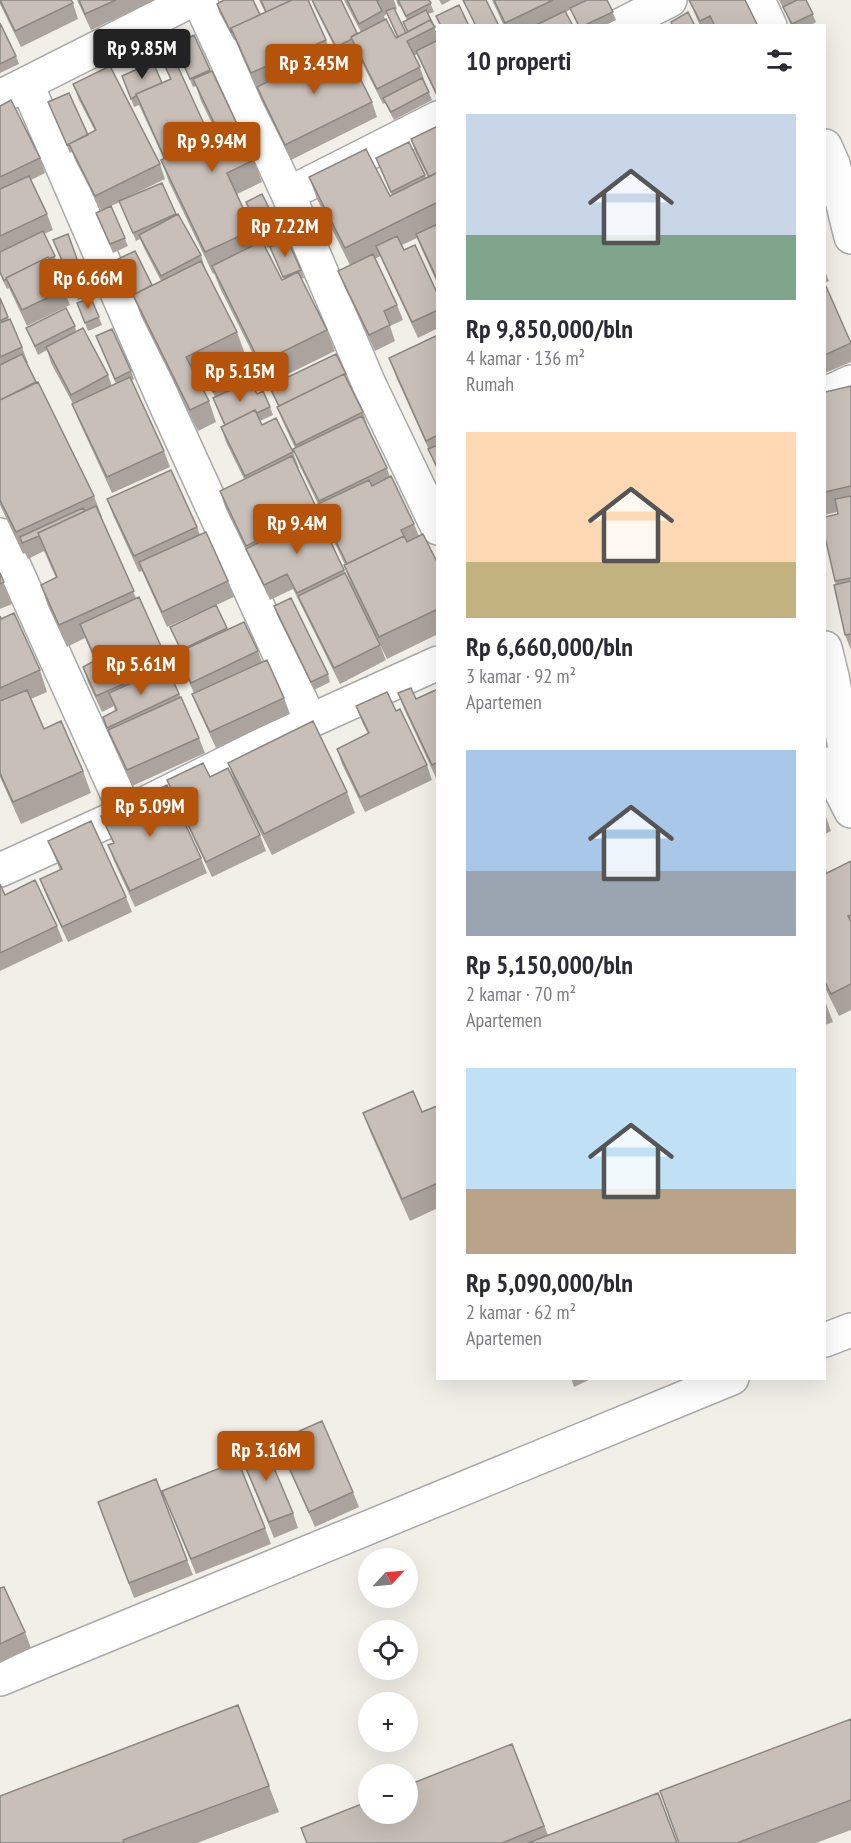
<!DOCTYPE html>
<html lang="id">
<meta charset="utf-8">
<style>
:root{--surface:#fff;--page:#f7f7f7;--text:#2b2b33;--muted:#7c7c81;--accent:#b45309}
body{margin:0;font-family:"PT Sans Narrow",sans-serif;background:var(--page);color:var(--text);height:100vh;display:flex;flex-direction:column;font-size:22px;white-space:nowrap}
*{box-sizing:border-box;margin:0}
p{font-size:20px;color:var(--muted)}
.icon{flex:none;width:33px;height:33px;fill:none;stroke:currentColor;stroke-width:2;stroke-linecap:round;stroke-linejoin:round}
.map{position:relative;flex:1;overflow:hidden}
.sheet{position:absolute;left:436px;top:24px;width:390px;height:1356px;display:flex;flex-direction:column;background:var(--surface);border-radius:0px;box-shadow:0 6px 24px #0002}
.sheet>*{flex:none}
.needle{width:39px;rotate:64deg}
.controls{position:absolute;left:358px;top:1548px;display:grid;gap:12px}
.controls a{display:grid;place-items:center;width:60px;height:60px;border-radius:50%;background:var(--surface);box-shadow:0 6px 24px #0002;font-size:30px}
.price{position:absolute;translate:-50% -51px;padding:0 14px;border-radius:6px;background:var(--accent);color:#fff;font-size:20px;line-height:39px;filter:drop-shadow(0 2px 3px #0008)}
.price::after{content:'';position:absolute;left:50%;top:36px;width:18px;height:14px;margin-left:-9px;background:inherit;clip-path:polygon(0 0,100% 0,50% 100%)}
.price.selected{background:#222;color:#fff}
ul{padding:0;list-style:none}
li{display:grid;align-content:center;gap:12px;height:318px;padding:0 30px}
li span{display:grid;place-items:center;height:186px;border-radius:0px;color:#555}
li>.icon{margin-inline-start:auto}
span .icon{width:108px;height:108px;fill:#fffc;stroke-width:1}
li b{font-size:26px}
h2{display:flex;justify-content:space-between;align-items:center;height:72px;padding:0 30px;font-size:26px}
.map>svg:first-child{display:block}
</style>
<div class="map">
<svg width="851" height="1843" viewBox="0 0 851 1843">
<rect width="100%" height="100%" fill="#f2efe9"/>
<g fill="none" stroke-linecap="round" stroke-linejoin="round">
<defs>
<path id="minor" d="M199,0L288,194L369,384L438,528
M758,0L770,26
M619,26L670,0
M27,85L165,403L310,721
M0,97L192,0
M825,146L833,164L851,237
M288,194L438,118
M825,394L851,382
M0,535L126,813
M825,648L832,676L851,782
M827,764L851,811
M0,870L126,813L310,721L438,663
M825,1340L851,1330
M0,1679L732,1378"/>
</defs>
<!-- minor casing -->
<use href="#minor" stroke="#a9a9a9" stroke-width="36"/>
<!-- minor -->
<use href="#minor" stroke="#fff" stroke-width="33"/>
</g>
<!-- wall -->
<path fill="#aba49e" fill-rule="evenodd" d="M0,0L73,3L78,19L21,47L0,4Z
M77,0H155L91,30Z
M259,0H312L309,1L330,50L335,48L315,8L312,0L357,33L361,32L344,0H394L397,9L395,10L406,33L407,32L403,22L407,20L400,6L399,7L396,0H429L434,12L428,14L438,36V99L417,54L414,56L420,67L425,82V83L432,100L394,120L385,103L383,104L354,47L346,51L372,102L377,117L291,160L262,102L235,40H234L219,12L217,4L260,15L265,12ZM387,14L397,37L396,38L385,19L384,16Z
M439,0H451L442,5Z
M492,0H607L616,20L604,26H578L571,9L566,12L573,26H504Z
M689,0H745L758,26H700Z
M779,0H806L816,22L809,26H791L784,8H783Z
M0,23L16,56L19,64L0,73Z
M194,35L210,72L254,160L262,182L237,194L253,230L258,243L282,280L284,279L270,247L301,270L304,278L301,279L327,330L335,351L268,384L220,288L214,273L213,274L169,182L161,160L164,159L139,105L134,107L122,76L162,83L170,79L162,60L210,137L217,134L201,101L196,86L193,87L175,45Z
M73,84L160,164L165,179L130,196L176,215L201,255L206,271L237,332L245,354L221,365L248,375L257,394L270,407L273,415L260,421L262,425L293,452L299,468H298L318,511L324,526H323L380,645L386,660L340,684L293,589L270,600L225,507L220,491L244,479L226,442L221,427L224,425L216,406L213,398L215,397L205,373L197,377L209,401L216,422L198,431L141,316L137,305L119,268L116,260L152,285L161,281L145,250L140,239L136,241L120,202L111,206L128,246L113,253L96,213L101,210L75,160L72,152L70,153L48,102L88,135L95,131L79,100Z
M0,106L40,158L45,173L31,180L47,214L53,230L44,234L58,264L53,266L64,290L70,305L27,326L9,288L7,289L0,274Z
M438,126V285L422,250L417,238L402,245L404,250L438,295V328L418,338L380,256L375,259L397,305L403,320L390,326L395,341L375,351L344,286L338,271L350,265L317,199L309,177L390,196L392,195L376,158L425,175L426,178L428,177L416,154L411,139Z
M246,202L281,232L284,240L267,248Z
M68,234L80,267L67,273L53,240Z
M89,267L99,292L78,300L68,276Z
M825,271L829,281L825,283Z
M825,284L851,343V362L825,373Z
M0,298L9,320L22,347L28,363H27L94,496L102,517L101,518L136,598L169,664L175,679L173,680L199,738L205,753L132,786L113,743L103,717L115,711L114,706L102,712L88,682L83,667L95,661L85,638L67,647L48,606L41,585L56,578L44,551L28,559L25,553L23,554L0,505Z
M91,298L102,325L88,331L77,303Z
M75,326L76,331L108,375L112,386L116,384L96,336L131,371L134,379L131,381L164,451L170,467L112,493L78,419L73,404L51,363L47,350L38,355L26,328Z
M438,335V473L429,450L397,379L389,358Z
M346,374L349,382H348L363,412L368,428L387,468L390,477L414,524L419,536L438,564V634L387,659L352,587L344,565H345L324,520L318,504L299,464L293,449L295,448L283,422L277,407L278,406L269,386Z
M851,386V650L845,635L835,581L838,514L837,512L825,515V392Z
M107,499L197,527L200,535L228,581L234,597L167,627L142,571L139,572L113,515Z
M0,573L12,604L0,609Z
M216,605L227,630L258,651L262,662L284,698L290,714L216,748L198,709L192,694L194,693L183,669L177,653L181,651L170,627Z
M274,606L328,674L330,682L314,690L277,615Z
M0,616L40,670L47,692L31,699L44,729L83,771L91,793L21,824L0,777Z
M438,689V780H437L404,709L398,693L416,699Z
M356,706L427,765L432,780L365,812L342,764L337,749L368,734L362,722Z
M228,763L347,792L355,813L272,855L236,785Z
M210,777L260,835L266,851L212,877L173,795L167,780Z
M825,814L831,831L825,834Z
M101,816L201,858L207,873L135,907L114,861L108,845L113,843Z
M48,841L126,897L132,912L68,942L46,895L40,879L60,870Z
M851,862V1010L839,1016L825,988V867L827,872Z
M0,884L5,895L57,926L63,941L0,971Z
M825,1001L833,1022L825,1025Z
M438,1108V1208L410,1221L371,1134L363,1113L422,1112Z
M571,1378H593L574,1387Z
M277,1441L353,1492L359,1507L315,1527L283,1456Z
M239,1452L293,1513L298,1528L274,1538Z
M162,1491L265,1528L271,1544L196,1574Z
M98,1502L187,1560L193,1575L134,1598Z
M0,1588L25,1632L31,1648L0,1663Z
M851,1719V1830L816,1843H679Z
M512,1744L548,1835L677,1843H307Z
M269,1786L279,1812L197,1843H0Z"/>
<!-- building -->
<path fill="#c7bfb8" stroke="#8b8681" stroke-width="1.5" d="M0,0H71L73,3L15,31Z
M79,0H116L85,14Z
M224,0H253L260,15L231,28L232,31L231,32L217,4Z
M261,0H292L266,12Z
M292,0H308L326,40L251,73L231,28Z
M312,0H341L357,33L351,37L352,39L336,47Z
M347,0H379L377,1L382,11L359,24Z
M398,0H429L431,3L406,16Z
M463,0H486L499,26H476Z
M494,0H553L505,23Z
M587,0H607L613,12L583,26H579L570,8Z
M689,0H745L757,24L755,26H715L710,16L700,21Z
M797,0H806L813,14L792,24L783,7Z
M459,5L469,26H441L436,16Z
M394,8L406,33L398,37L386,11Z
M426,10L433,24L430,20L408,32L403,22Z
M565,11L573,26H534Z
M688,12L695,26H673L671,22Z
M386,19L396,38L430,20L435,27L407,41L420,67L377,89L351,37Z
M0,23L16,56L0,64Z
M194,35L210,70L190,79L175,45Z
M438,40V95H437L416,51Z
M343,44L372,102L285,145L257,87Z
M173,56L210,137L164,157L136,94L171,79L162,60Z
M153,62L162,83L136,94V96L131,99L122,76Z
M110,66L160,164L95,196L69,144L96,130L73,84Z
M212,71L254,160L227,173L253,230L205,252L161,160L219,133L193,79Z
M422,78L429,92L391,112L383,98Z
M69,93L88,135L67,145L48,102Z
M11,100L40,158L0,177V106Z
M438,126V172L429,177L411,139Z
M409,142L425,175L391,192L376,158Z
M366,149L390,196L438,172V202L345,248L309,177Z
M29,176L47,214L0,236V189Z
M162,183L176,214L133,233L119,201Z
M262,194L281,232L264,240L246,202Z
M111,206L125,238L110,244L96,213Z
M178,214L201,255L161,276L139,235Z
M438,224V281L416,234Z
M43,231L55,256L49,259L48,257L6,278V279L4,281L0,272V252Z
M68,234L77,259L64,265L53,240Z
M397,236L404,250L415,245L438,295V310L412,322L376,246Z
M287,239L301,270L283,277L270,247Z
M262,241L282,280L298,272L327,330L260,363L212,266Z
M135,251L152,285L133,295L134,297L116,260Z
M373,254L397,305L384,311L390,325L369,335L338,271Z
M48,257L64,290L22,310L6,278Z
M201,261L237,332L186,357L209,401L190,410L133,295Z
M89,267L96,284L75,292L68,276Z
M825,284L851,343L825,355Z
M0,298L8,317L0,321Z
M91,298L99,317L85,323L77,303Z
M66,308L75,326L35,346L26,328Z
M10,319L22,347L0,357V323Z
M83,328L108,375L71,395L46,347Z
M112,329L131,371L115,379L96,336Z
M438,335V435L426,441L389,358Z
M22,354L36,382L0,400V365Z
M336,354L346,374H344L279,406L269,386Z
M240,356L248,375L213,392L205,373Z
M344,374L363,412L296,445L277,407Z
M130,377L164,451L107,477L72,404Z
M251,381L257,394L263,391L270,407L257,413L255,410L225,425L213,398Z
M38,382L94,496L16,532L0,500V400Z
M851,386V486L825,492V392Z
M255,410L262,425L276,418L293,452L245,476L221,427Z
M362,416L387,468L319,501L293,449Z
M438,445V469L428,449Z
M292,456L318,511L246,546L220,491Z
M171,470L197,527L134,556L107,499Z
M391,476L414,524L401,530L404,536L347,564L318,504L369,480L372,486Z
M851,496V578L835,581L825,537V517L838,514L835,499Z
M96,506L134,591L59,625L41,585L57,577L38,533Z
M83,508L85,511L38,533L39,536L22,543L20,537Z
M317,513L344,570L297,593L287,574L264,585L246,549Z
M206,532L228,581L162,612L139,562Z
M423,534L438,564V609L379,637L344,565L404,536L407,542Z
M0,573L4,582L0,584Z
M345,573L380,645L334,668L298,596Z
M851,581V634L845,635L834,585Z
M139,597L169,664L96,696L83,667L96,660L80,624Z
M291,598L328,674L311,682L274,606Z
M216,605L227,628L181,650L170,627Z
M14,613L40,670L0,688V616L1,619Z
M244,622L258,651L191,683L177,653Z
M267,660L284,698L210,732L192,694Z
M167,667L179,694L107,728L103,717L117,710L109,693Z
M411,688L416,699L438,689V762L432,765L398,693Z
M27,690L44,729L61,721L83,771L13,802L0,773V701Z
M387,692L396,711L400,709L427,765L360,797L337,749L369,733L356,706Z
M181,697L199,738L127,770L108,730Z
M313,721L347,792L264,834L228,763Z
M203,763L210,777L228,768L260,835L206,862L167,780Z
M167,785L201,858L130,891L108,845L114,843L101,816Z
M91,821L126,897L62,927L40,879L62,869L48,841Z
M851,861V915L848,916L851,922V984L831,994L825,982V874Z
M35,880L57,926L0,953V884L5,895Z
M413,1091L422,1112L437,1106L438,1108V1183L402,1199L363,1113Z
M322,1421L353,1492L309,1512L277,1441Z
M263,1442L293,1513L269,1522L239,1452Z
M238,1461L265,1528L191,1559L162,1491Z
M156,1479L187,1560L129,1583L98,1502Z
M4,1587L25,1632L0,1644V1588Z
M238,1705L269,1786L123,1840L124,1843H0V1796Z
M851,1719V1800L737,1843H679L660,1791Z
M512,1744L544,1826L502,1843H307L301,1828L369,1801V1814H408V1785Z
M658,1793L677,1843H528Z"/>
</svg>
<div class="controls">
<a><svg class="needle" viewBox="-14 -14 28 28"><path d="M0-13l5 13h-10z" fill="#e53935"/><path d="M0 13l5-13h-10z" fill="#7c7c81"/></svg></a>
<a><svg class="icon" aria-label="locate" viewBox="0 0 24 24"><circle cx="12" cy="12" r="6"/><path d="M12 2v4M12 18v4M2 12h4M18 12h4"/></svg></a>
<a>+</a>
<a>−</a>
</div>
<b class="price selected" style="left:142px;top:80px">Rp 9.85M</b>
<b class="price" style="left:314px;top:95px">Rp 3.45M</b>
<b class="price" style="left:212px;top:173px">Rp 9.94M</b>
<b class="price" style="left:285px;top:258px">Rp 7.22M</b>
<b class="price" style="left:88px;top:310px">Rp 6.66M</b>
<b class="price" style="left:240px;top:403px">Rp 5.15M</b>
<b class="price" style="left:297px;top:555px">Rp 9.4M</b>
<b class="price" style="left:141px;top:696px">Rp 5.61M</b>
<b class="price" style="left:150px;top:838px">Rp 5.09M</b>
<b class="price" style="left:266px;top:1482px">Rp 3.16M</b>
<section class="sheet">
<h2>10 properti<svg class="icon" aria-label="filters" viewBox="0 0 24 24"><path d="M4 7h16M4 17h16"/><circle cx="9" cy="7" r="2"/><circle cx="15" cy="17" r="2"/></svg></h2>
<ul>
<li><span style="background:linear-gradient(#c9d6e8 65%,#7fa58c 0)"><svg class="icon" aria-label="home" viewBox="0 0 24 24"><path d="M3 11l9-7 9 7M6 9v11h12V9"/></svg></span><div><b>Rp 9,850,000/bln</b><p>4 kamar · 136 m²</p><p>Rumah</p></div></li>
<li><span style="background:linear-gradient(#ffd9b3 70%,#c2b280 0)"><svg class="icon" aria-label="home" viewBox="0 0 24 24"><path d="M3 11l9-7 9 7M6 9v11h12V9"/></svg></span><div><b>Rp 6,660,000/bln</b><p>3 kamar · 92 m²</p><p>Apartemen</p></div></li>
<li><span style="background:linear-gradient(#a9c7e8 65%,#9aa5b1 0)"><svg class="icon" aria-label="home" viewBox="0 0 24 24"><path d="M3 11l9-7 9 7M6 9v11h12V9"/></svg></span><div><b>Rp 5,150,000/bln</b><p>2 kamar · 70 m²</p><p>Apartemen</p></div></li>
<li><span style="background:linear-gradient(#bfe0f5 65%,#b9a48a 0)"><svg class="icon" aria-label="home" viewBox="0 0 24 24"><path d="M3 11l9-7 9 7M6 9v11h12V9"/></svg></span><div><b>Rp 5,090,000/bln</b><p>2 kamar · 62 m²</p><p>Apartemen</p></div></li>
</ul>
</section>
</div>
